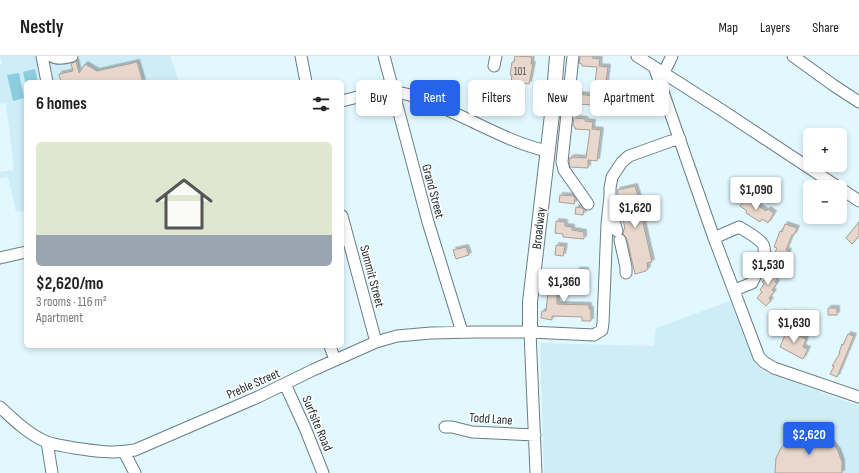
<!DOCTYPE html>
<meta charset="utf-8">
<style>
:root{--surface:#fff;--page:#f2f2f2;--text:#222;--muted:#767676;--line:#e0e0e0;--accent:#2563eb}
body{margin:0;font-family:"Sofia Sans Condensed",sans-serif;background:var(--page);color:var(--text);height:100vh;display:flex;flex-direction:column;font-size:15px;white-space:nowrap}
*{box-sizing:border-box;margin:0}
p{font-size:13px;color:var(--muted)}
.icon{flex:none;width:22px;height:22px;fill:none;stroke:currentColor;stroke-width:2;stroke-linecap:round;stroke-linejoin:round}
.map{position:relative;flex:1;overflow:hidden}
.details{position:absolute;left:24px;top:24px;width:320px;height:268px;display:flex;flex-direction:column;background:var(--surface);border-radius:6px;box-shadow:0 2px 6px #0003}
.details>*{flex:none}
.banner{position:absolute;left:356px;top:24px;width:380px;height:36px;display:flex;gap:8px}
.tools{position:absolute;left:803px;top:72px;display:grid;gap:8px}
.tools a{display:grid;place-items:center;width:44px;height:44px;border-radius:6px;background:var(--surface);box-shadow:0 2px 6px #0003;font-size:20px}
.price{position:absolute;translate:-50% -34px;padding:0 9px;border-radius:4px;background:#fff;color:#222;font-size:13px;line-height:26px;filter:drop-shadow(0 1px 2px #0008)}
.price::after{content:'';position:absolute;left:50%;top:24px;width:12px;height:9px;margin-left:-6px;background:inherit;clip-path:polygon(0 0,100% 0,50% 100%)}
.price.active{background:var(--accent);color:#fff}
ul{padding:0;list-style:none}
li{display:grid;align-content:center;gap:8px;height:212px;padding:0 12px}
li+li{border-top:1px solid var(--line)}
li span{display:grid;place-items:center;height:124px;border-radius:6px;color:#555}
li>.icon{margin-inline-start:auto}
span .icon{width:72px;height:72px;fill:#fffc;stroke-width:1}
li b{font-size:17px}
h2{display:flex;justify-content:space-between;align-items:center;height:48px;padding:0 12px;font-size:17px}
.chip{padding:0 14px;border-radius:6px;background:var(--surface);box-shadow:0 2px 6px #0003;font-size:14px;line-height:36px}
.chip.active{background:var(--accent);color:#fff}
header{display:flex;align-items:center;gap:24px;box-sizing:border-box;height:56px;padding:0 20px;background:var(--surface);border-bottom:1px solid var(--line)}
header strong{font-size:19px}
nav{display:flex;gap:22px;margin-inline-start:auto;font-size:14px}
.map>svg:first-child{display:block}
</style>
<header>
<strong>Nestly</strong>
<nav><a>Map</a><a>Layers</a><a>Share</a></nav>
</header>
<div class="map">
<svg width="859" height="417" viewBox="0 0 859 417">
<defs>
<filter id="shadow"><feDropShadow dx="2.5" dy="-2.5" stdDeviation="0" flood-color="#0004"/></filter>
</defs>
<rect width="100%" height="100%" fill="#e2f8ff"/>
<!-- built -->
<path fill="#ceedf7" d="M0,0H170L179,26H26V155L16,156L8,121L0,122V116L14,114L6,47L1,48L0,46V9L2,8Z
M730,245L753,303L765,316L859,350V417H544L540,287L654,290L656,272Z"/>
<!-- pitch -->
<path fill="#8bcddf" d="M35,13L38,26H26V30L23,16Z
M19,17L24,42L13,45L7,19Z"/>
<!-- building -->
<path fill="#e8d7cc" stroke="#ad9d91" filter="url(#shadow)" d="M515,0L532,1L531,8H533L529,28L511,26L512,19H510L512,6H514Z
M580,0H593L592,2L600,3L599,10L608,11L604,42L596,41L595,49L575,48L576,39L579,40V38L593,40L597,11L582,10V8L579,7Z
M76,5L79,17L85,8L97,15L137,6L143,26H61L59,18L73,15L71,8Z
M574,62L586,63L585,65L593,66L592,73L601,74L597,105L588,104V112L570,111L569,102H572V101L586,102L590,74L575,73V71L573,70Z
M635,130L641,149H639L652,206L647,207L648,213L646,214V215L635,218L627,183L623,178L624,173H625L617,134Z
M560,139L574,140L575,142L574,148L559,146Z
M746,140L753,144L752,146L766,155L768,153L774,157L768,167L762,163L760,166L746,157L747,155L740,150Z
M576,151L582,152L584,153L583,159L575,158Z
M556,165L565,166V170L572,171V174L584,176V183L563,181V178L555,177Z
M859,166V180L852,188L846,182Z
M785,168L797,172L794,179H792L786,194L789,195L786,203L774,199L777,192L774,191L780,175L782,176Z
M556,189L565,190L563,200L555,199Z
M466,191L469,199L456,203L453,194Z
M771,211L780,219L775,226L777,227L772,234L774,236L769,242L771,244L766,250L757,242L762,236L760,234L764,228L762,226L768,220L765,218Z
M577,214H586L585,223L577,222Z
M553,220L574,222L573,230L565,229V231L557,230V248L589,249V253H591V265H582V261L552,260V264L541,262L542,255H546L548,236H551Z
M828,252H837V259H828Z
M782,256L789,260L785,273L776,269Z
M787,274L806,283L803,291L808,293L803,303L780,291Z
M848,278L854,280L837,321L830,318L834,310H832L840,297H839L842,288L843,289Z
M811,378L822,380L831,386L838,395L842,406V417H775L776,402L781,392L789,384L799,379Z"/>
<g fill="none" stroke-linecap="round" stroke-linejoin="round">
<defs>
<path id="minor" d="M42,0L47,26
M51,0C58,4 66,2 72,0
M301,0L306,26
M384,0L428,166L462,276
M573,0L562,106L564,114L588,148
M637,0L720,53L838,131
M793,0L833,29L859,46
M494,10L496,0
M655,13L714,182L759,301L764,306L774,312L859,341
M663,18L672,0
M342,45C358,41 376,35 393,36C410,37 427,45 443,52C476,66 511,87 547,95
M840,132L859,145
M608,157L614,165L617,175
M342,160L376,286
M714,182L739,171C746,175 755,180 761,186C771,195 756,217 752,227L735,234
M620,184L626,211V217
M0,202L26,196
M530,276L536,417
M330,290L335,304
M285,328L305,372L323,417
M0,351C14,364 29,379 47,386C55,389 65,390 74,392C94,395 114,398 135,394L258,341L313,314L376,286L397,280L431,277L476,276H530L594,279L602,274L603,267L607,168L610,140V132L612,121L622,106L629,100L671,85L680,83
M445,371H452L472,376L535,379
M47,386L52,417
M124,396L135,417"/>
<path id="major" d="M530,276V246L553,50L557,0"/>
</defs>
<!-- minor casing -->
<use href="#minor" stroke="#6a7e84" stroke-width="13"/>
<!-- major casing -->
<use href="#major" stroke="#6a7e84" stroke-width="16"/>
<!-- minor -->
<use href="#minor" stroke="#fff" stroke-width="11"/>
<!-- major -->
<use href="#major" stroke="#fff" stroke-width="14"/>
</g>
<g text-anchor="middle" stroke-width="3" stroke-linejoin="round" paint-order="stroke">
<!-- number labels -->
<g font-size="11" fill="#545655">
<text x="520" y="19">101</text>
</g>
<!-- street labels -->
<g font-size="13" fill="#232b2d" stroke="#fff">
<text transform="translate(434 135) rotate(75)" y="5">Grand Street</text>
<text transform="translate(538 172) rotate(-84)" y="5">Broadway</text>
<text transform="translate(373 220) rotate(75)" y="5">Summit Street</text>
<text transform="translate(253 327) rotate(-24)" y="5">Preble Street</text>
<text transform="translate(491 362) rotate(4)" y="5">Todd Lane</text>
<text transform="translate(318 367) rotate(67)" y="5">Surfsite Road</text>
</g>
</g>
</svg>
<div class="tools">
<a>+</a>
<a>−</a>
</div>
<b class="price" style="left:756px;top:155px">$1,090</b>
<b class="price" style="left:635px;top:173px">$1,620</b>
<b class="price" style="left:768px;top:230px">$1,530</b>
<b class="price" style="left:564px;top:247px">$1,360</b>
<b class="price" style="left:794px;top:288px">$1,630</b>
<b class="price active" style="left:809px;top:400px">$2,620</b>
<div class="banner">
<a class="chip">Buy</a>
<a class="chip active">Rent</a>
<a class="chip">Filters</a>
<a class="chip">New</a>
<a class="chip">Apartment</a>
</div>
<section class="details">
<h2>6 homes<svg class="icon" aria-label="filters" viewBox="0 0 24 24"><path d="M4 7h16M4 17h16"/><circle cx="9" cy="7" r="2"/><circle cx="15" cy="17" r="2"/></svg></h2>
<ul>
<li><span style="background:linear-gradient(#dfe7d0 75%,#9aa5b1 0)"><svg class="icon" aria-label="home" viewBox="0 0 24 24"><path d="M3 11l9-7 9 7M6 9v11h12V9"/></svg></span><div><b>$2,620/mo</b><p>3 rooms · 116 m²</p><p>Apartment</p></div></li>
</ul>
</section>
</div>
